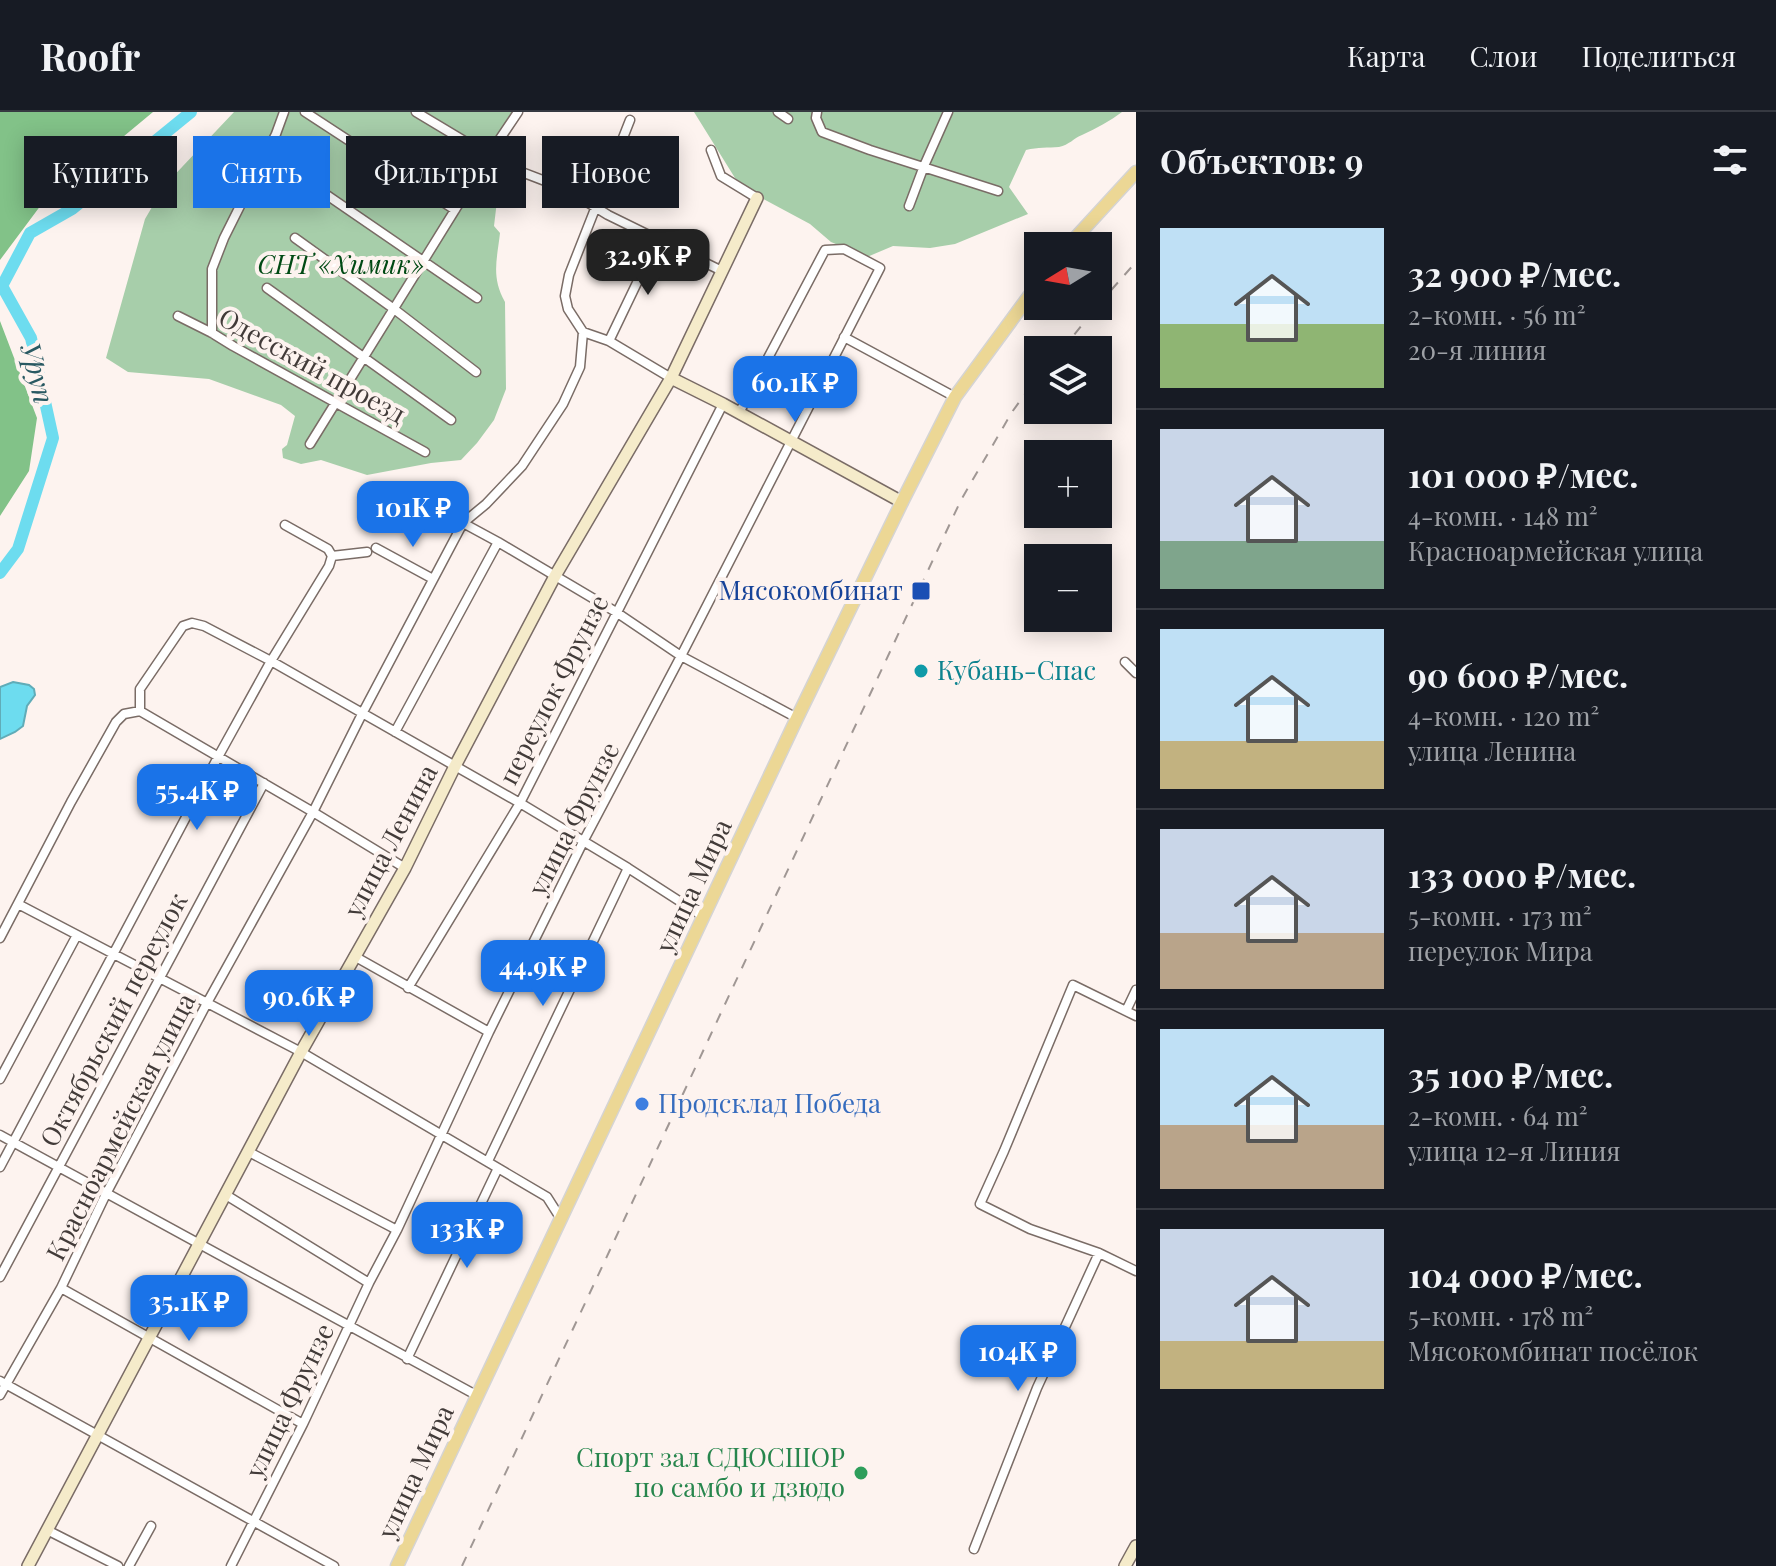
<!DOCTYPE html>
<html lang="ru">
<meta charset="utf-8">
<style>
:root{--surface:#171b24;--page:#242831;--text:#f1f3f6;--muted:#9ea1a6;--line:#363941;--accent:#1a73e8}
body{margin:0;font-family:"Playfair Display",serif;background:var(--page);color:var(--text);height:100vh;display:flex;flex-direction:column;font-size:30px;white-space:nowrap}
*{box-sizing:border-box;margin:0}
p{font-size:26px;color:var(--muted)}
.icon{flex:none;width:44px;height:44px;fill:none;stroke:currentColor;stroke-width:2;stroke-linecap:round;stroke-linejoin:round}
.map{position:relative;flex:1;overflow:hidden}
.drawer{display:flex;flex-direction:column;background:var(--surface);width:640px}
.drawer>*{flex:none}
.banner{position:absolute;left:24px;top:24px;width:760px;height:72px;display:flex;gap:16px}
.needle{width:52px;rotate:259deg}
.controls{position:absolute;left:1024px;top:120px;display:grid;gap:16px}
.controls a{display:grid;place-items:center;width:88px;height:88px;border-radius:0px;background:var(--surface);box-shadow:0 4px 20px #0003;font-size:40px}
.price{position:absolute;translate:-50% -68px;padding:0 18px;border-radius:16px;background:var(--accent);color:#fff;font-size:26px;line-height:52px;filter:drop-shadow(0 2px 4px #0008)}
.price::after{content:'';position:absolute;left:50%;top:48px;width:24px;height:18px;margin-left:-12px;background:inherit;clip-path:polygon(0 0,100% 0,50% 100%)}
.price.current{background:#222;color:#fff}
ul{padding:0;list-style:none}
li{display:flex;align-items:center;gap:24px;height:200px;padding:0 24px}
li+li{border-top:2px solid var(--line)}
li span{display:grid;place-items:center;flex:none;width:224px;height:160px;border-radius:0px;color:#555}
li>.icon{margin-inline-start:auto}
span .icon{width:96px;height:96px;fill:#fffc;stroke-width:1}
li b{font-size:34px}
h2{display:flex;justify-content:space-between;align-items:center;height:96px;padding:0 24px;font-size:34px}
.tag{padding:0 28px;border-radius:0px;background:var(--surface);box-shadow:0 4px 20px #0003;font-size:28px;line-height:72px}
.tag.current{background:var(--accent);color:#fff}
header{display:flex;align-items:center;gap:48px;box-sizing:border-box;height:112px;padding:0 40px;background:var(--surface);border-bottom:2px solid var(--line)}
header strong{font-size:38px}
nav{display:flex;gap:44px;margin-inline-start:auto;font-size:28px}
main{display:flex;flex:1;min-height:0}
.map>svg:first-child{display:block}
</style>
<header>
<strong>Roofr</strong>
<nav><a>Карта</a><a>Слои</a><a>Поделиться</a></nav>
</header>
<main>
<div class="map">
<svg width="1136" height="1454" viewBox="0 0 1136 1454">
<rect width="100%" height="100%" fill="#fdf3ef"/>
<!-- green -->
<path fill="#a7ceaa" d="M234,0H522L498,38L489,43L501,55L494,114L500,121C497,148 491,165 505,190L506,277L494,308L477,331L461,348L431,351L367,363L321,348L301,352L283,346L282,337L287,333L295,304L281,293L209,267L128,260L106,246L145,107L165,73Z
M694,0H1122C1110,9 1097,16 1082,23C1074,26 1069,33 1059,35C1048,36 1038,35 1026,38L1009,75L1028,102L955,132L930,136L893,134L867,145L831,130L810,112L758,84L735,66Z"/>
<!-- forest -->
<path fill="#82c288" d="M0,0H153L41,93L0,148Z
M0,209L37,306L29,359L0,404Z"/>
<!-- water -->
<path fill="#6ddcef" stroke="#60acb8" stroke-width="2" d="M13,570L29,573L34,577L35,583L27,594L23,614L15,620L0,627V575Z"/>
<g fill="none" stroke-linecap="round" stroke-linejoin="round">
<!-- river -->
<path stroke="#6ddcef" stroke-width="12" d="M0,461L18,437L53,326L31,226L2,174L30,121L72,97L191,0"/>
<defs>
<path id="street" d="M305,0L455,98
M416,0L506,54L566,77L608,103L722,159
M778,0L788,7
M817,0L816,6L822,20L870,38L998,79
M711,38L721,64L757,86
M321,79L477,186
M909,94L924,54L948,0
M295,126L394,197L476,260
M267,176L451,308
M178,204L212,221L233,234L425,340
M583,220L609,229L671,266
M212,221V157L224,126L276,22L284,0
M844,225L955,285
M609,229L658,127
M310,332L489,43L518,0
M463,411L498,430L616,500L681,544L797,606
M376,436L433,467
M332,444L367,440
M1125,550L1136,561
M140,599L313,700L405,756
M395,620L498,430
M18,792L301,940L547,1085L561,1107
M0,826L71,690L116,610L124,602L140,599V577L183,514L192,511L204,514L271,549L520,691L628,756L704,805
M354,844L489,920
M408,876L520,691L723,292
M1126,899L1136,878
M1136,904L1073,873L1004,1039L980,1092L1030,1117L1099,1141L1136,1159
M0,967L77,823
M0,1023L476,1283
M249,1040L397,1118
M488,1049L628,756
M0,1055L218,645L271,549L329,454L332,444L328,437L285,413
M226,1083L369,1171
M0,1165L264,671
M61,1176L303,1312
M407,1247L498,1056
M0,1269L334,1454
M0,1283L61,1176L106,1082L207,891L313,700L362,602L463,411L486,392L522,354L563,292L580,255L583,220L568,197L565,184L569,163L630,8
M47,1418L118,1454
M974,1437L1037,1276L1099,1141
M129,1454L151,1414
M231,1454L303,1312L369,1171L397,1118L489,920L583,730L681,544L880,156L844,137L825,138L739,301"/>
<path id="secondary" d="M671,266L723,292L902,390
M28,1454L301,940L405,756L455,654L555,464L671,266L757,86
M1125,1454L1136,1434"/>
<path id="primary" d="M1068,134L1136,60
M397,1454L797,606L902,390L955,285L1038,172"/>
</defs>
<!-- street casing -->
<use href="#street" stroke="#7a6c66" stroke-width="11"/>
<!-- secondary casing -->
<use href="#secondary" stroke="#7a6c66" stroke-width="14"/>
<!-- primary casing -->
<use href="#primary" stroke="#d5d4d3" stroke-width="15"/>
<!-- street -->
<use href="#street" stroke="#fff" stroke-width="8"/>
<!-- secondary -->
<use href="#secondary" stroke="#f5ebca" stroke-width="11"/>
<!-- primary -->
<use href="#primary" stroke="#ecd795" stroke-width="12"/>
<!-- rail -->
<path stroke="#a09794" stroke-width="2" stroke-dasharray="10 10" stroke-linecap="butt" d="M1098,193L1136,150
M1062,238L1097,194
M462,1454L961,388L1012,300L1038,264"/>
</g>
<!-- markers -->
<rect fill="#1a4fb4" stroke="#fdf3ef" stroke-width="3" x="911" y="469" width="20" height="20" rx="4"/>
<circle fill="#0f9aa8" stroke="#fdf3ef" stroke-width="3" cx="921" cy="559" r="8"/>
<circle fill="#3f7fe0" stroke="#fdf3ef" stroke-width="3" cx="642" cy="992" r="8"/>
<circle fill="#2e9e5b" stroke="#fdf3ef" stroke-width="3" cx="861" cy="1361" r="8"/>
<g text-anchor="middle" stroke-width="8" stroke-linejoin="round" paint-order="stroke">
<!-- park labels -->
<g font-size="26" font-style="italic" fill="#004a14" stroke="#fdf3ef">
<text x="341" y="162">СНТ «Химик»</text>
</g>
<!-- street labels -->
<g font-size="26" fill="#423b39" stroke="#fdf3ef">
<text transform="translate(312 254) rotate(29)" y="9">Одесский проезд</text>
<text transform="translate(554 578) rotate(-63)" y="9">переулок Фрунзе</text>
<text transform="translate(574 707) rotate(-63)" y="9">улица Фрунзе</text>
<text transform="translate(391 729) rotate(-62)" y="9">улица Ленина</text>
<text transform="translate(694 774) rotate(-65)" y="9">улица Мира</text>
<text transform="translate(114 908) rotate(-62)" y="9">Октябрьский переулок</text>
<text transform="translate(121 1015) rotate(-63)" y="9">Красноармейская улица</text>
<text transform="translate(290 1289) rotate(-64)" y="9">улица Фрунзе</text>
<text transform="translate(416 1360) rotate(-65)" y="9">улица Мира</text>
</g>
<!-- transit labels -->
<g font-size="26" fill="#164399" stroke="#fdf3ef" text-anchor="end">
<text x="903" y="488">Мясокомбинат</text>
</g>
<!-- culture labels -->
<g font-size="26" fill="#0d838f" stroke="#fdf3ef" text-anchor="start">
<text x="937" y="568">Кубань-Спас</text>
</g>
<!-- shop labels -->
<g font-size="26" fill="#366cbe" stroke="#fdf3ef" text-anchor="start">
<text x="658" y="1001">Продсклад Победа</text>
</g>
<!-- leisure labels -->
<g font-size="26" fill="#27864d" stroke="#fdf3ef" text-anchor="end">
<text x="845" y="1355">Спорт зал СДЮСШОР<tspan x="845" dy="30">по самбо и дзюдо</tspan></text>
</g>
<!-- water labels -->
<g font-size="28" font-style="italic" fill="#295962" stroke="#fdf3ef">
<text transform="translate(37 261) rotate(76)" y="10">Уруп</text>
</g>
</g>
</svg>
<div class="controls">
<a><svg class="needle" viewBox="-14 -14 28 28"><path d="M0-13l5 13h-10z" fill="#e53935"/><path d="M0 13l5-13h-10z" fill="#9ea1a6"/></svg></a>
<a><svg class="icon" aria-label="layers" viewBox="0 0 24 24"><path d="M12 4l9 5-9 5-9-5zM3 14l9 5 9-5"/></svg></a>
<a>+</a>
<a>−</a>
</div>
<b class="price current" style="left:648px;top:185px">32.9K ₽</b>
<b class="price" style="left:795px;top:312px">60.1K ₽</b>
<b class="price" style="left:413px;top:437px">101K ₽</b>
<b class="price" style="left:197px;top:720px">55.4K ₽</b>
<b class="price" style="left:543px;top:896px">44.9K ₽</b>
<b class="price" style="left:309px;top:926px">90.6K ₽</b>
<b class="price" style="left:467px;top:1158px">133K ₽</b>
<b class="price" style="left:189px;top:1231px">35.1K ₽</b>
<b class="price" style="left:1018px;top:1281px">104K ₽</b>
<div class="banner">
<a class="tag">Купить</a>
<a class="tag current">Снять</a>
<a class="tag">Фильтры</a>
<a class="tag">Новое</a>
</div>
</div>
<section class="drawer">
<h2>Объектов: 9<svg class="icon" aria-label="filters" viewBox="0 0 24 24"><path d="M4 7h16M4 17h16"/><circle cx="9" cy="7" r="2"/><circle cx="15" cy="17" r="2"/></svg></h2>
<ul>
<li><span style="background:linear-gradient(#bfe0f5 60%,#8fb573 0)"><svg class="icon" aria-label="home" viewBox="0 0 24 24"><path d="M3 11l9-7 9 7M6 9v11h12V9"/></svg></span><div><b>32 900 ₽/мес.</b><p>2-комн. · 56 m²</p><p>20-я линия</p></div></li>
<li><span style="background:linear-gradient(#c9d6e8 70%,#7fa58c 0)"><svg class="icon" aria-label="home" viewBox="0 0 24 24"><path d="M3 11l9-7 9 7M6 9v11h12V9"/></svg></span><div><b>101 000 ₽/мес.</b><p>4-комн. · 148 m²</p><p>Красноармейская улица</p></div></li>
<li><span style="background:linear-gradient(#bfe0f5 70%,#c2b280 0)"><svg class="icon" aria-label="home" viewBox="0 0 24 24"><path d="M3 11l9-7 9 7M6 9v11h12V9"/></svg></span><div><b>90 600 ₽/мес.</b><p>4-комн. · 120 m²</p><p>улица Ленина</p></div></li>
<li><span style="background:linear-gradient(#c9d6e8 65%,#b9a48a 0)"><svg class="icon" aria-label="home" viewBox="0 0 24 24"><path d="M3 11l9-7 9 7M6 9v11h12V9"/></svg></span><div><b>133 000 ₽/мес.</b><p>5-комн. · 173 m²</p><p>переулок Мира</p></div></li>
<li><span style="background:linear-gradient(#bfe0f5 60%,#b9a48a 0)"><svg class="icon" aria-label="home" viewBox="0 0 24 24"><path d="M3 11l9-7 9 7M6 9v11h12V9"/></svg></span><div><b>35 100 ₽/мес.</b><p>2-комн. · 64 m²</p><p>улица 12-я Линия</p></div></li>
<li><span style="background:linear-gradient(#c9d6e8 70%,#c2b280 0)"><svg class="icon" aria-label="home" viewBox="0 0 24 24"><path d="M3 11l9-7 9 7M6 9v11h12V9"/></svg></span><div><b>104 000 ₽/мес.</b><p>5-комн. · 178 m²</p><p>Мясокомбинат посёлок</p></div></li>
</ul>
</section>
</main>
